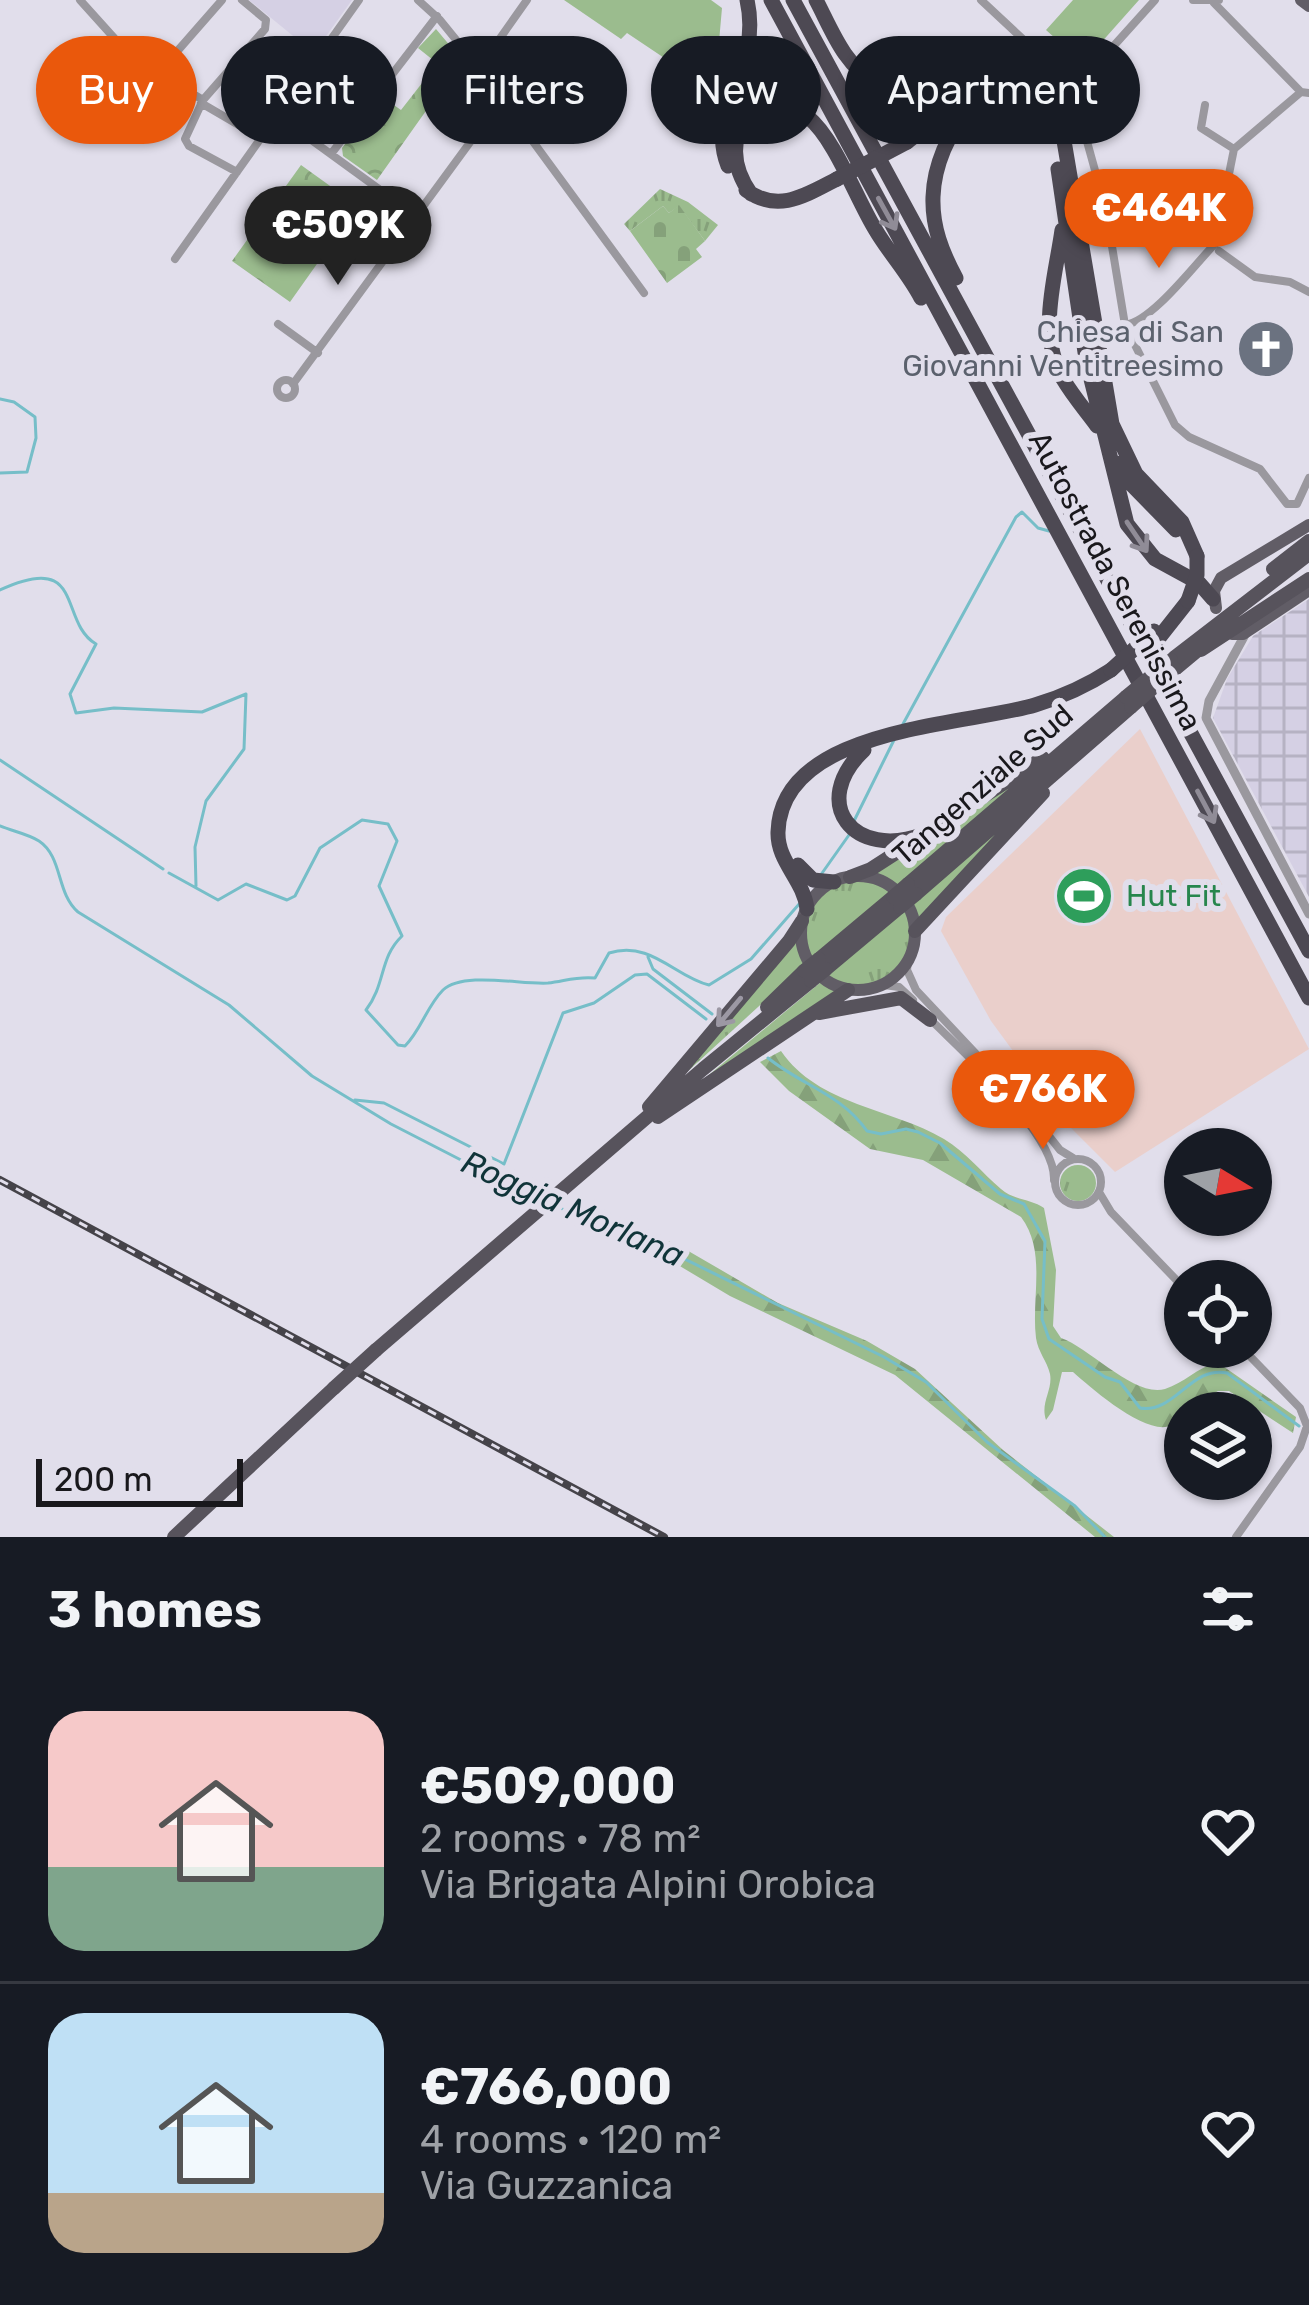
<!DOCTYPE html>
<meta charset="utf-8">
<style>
:root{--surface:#171b24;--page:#242831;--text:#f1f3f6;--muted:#9ea1a6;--line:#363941;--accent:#ea580c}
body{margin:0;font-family:Rubik,sans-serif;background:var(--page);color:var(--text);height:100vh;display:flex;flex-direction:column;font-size:45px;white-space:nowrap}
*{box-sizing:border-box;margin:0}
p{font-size:39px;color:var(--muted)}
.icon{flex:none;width:66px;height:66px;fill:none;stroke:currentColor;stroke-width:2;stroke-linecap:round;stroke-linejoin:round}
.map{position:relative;height:1537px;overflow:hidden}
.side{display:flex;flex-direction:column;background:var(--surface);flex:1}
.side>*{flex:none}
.guide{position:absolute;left:36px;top:36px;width:1239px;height:108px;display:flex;gap:24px}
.needle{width:78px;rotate:100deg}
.fabs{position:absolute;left:1164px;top:1128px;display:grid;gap:24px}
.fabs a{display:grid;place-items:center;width:108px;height:108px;border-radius:50%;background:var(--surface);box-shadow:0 3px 9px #0004;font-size:60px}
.scale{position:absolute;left:36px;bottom:30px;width:207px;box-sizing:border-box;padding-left:12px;border:6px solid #19181c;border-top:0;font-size:33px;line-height:42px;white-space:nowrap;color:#19181c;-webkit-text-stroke:9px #e1deeb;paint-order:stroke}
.price{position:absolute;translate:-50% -102px;padding:0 27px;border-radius:42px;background:var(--accent);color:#fff;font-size:39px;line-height:78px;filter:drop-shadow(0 3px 6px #0008)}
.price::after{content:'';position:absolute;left:50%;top:72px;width:36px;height:27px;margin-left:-18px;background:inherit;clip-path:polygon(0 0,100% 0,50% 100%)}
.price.active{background:#222;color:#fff}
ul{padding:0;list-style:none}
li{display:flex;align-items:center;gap:36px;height:300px;padding:0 48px}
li+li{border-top:3px solid var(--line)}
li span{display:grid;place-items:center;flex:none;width:336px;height:240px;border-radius:36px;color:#555}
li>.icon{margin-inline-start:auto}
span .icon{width:144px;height:144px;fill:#fffc;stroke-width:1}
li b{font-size:51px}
h2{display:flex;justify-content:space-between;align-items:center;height:144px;padding:0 48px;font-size:51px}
.pill{padding:0 42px;border-radius:54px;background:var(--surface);box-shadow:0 3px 9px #0004;font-size:42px;line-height:108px}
.pill.active{background:var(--accent);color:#fff}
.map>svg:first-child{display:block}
</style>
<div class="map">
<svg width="1309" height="1537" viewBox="0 0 1309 1537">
<defs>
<pattern id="industrial-grid" width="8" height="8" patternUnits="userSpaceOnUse" patternTransform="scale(3)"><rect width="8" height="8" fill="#d5d0e4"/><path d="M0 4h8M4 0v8" fill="none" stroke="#b6b2c3"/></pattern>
<pattern id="grass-tufts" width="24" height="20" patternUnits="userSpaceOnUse" patternTransform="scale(3)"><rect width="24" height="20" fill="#9bbc8e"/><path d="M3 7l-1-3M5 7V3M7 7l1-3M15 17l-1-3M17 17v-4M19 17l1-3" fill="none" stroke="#85a17a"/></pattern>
<pattern id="forest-firs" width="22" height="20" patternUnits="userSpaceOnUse" patternTransform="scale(3)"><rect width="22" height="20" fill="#9bbc8e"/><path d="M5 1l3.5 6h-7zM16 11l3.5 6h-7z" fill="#85a17a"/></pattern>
<pattern id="cemetery-stones" width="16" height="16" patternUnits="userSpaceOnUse" patternTransform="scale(3)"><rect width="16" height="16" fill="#9bbc8e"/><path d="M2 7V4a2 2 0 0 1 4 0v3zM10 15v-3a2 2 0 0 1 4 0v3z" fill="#85a17a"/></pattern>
<pattern id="park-crowns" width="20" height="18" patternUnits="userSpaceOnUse" patternTransform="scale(3)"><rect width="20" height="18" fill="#9bbc8e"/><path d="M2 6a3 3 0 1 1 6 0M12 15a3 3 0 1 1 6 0" fill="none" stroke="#85a17a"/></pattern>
</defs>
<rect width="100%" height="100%" fill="#e1deeb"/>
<!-- commercial -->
<path fill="#eacfcb" d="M1140,729L1309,1049L1115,1172L1066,1123L991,1021L941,931L946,917Z"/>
<!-- industrial -->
<path fill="url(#industrial-grid)" d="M1309,599V897L1213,718L1227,679L1253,636Z"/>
<!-- built -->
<path fill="#d5d0e4" d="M249,0H352L314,53Z"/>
<!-- grass -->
<path fill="url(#grass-tufts)" d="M660,189L688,202L718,225L705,241L679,206L669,213L663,206L630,231L624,224Z
M1068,764L917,926L909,904Z
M1037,766L898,887L873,875Z
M805 933a53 53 0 1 1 106 0a53 53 0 1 1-106 0Z
M799,929L805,964L663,1094Z
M821,982L838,993L675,1103Z
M1060 1183a18 18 0 1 1 36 0a18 18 0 1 1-36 0Z"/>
<!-- forest -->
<path fill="url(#forest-firs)" d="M781,1051C819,1106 892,1108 944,1139C967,1153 982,1173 1001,1189C1013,1200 1031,1199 1044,1208L1056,1270L1053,1326L1061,1338C1090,1348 1135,1398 1165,1389C1184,1383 1197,1368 1217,1362L1296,1417L1293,1433L1229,1391H1218C1199,1400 1189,1417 1172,1425C1148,1438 1091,1388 1073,1372H1062L1053,1410L1046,1420C1040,1403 1053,1390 1050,1374C1047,1361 1038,1352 1036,1338C1031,1297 1047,1252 1021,1217L923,1160L870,1149L789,1091L760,1062Z
M582,1207L678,1245L778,1303L867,1341L915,1369L1003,1450L1114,1537H1095L895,1375L730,1296L653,1250L581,1218Z"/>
<!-- cemetery -->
<path fill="url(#cemetery-stones)" d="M679,205L705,241L696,249L702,257L667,283L630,231L663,206L669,213Z"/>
<!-- park -->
<path fill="url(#park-crowns)" d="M436,29L462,60L377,180L343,156L342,148L381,96L401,110L433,69V60L418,48Z
M357,87L368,96L333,141L326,144L319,139Z
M301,165L358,206L290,302L232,261Z"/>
<!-- pitch -->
<path fill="#9bbc8e" d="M564,0H711L722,8L718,53L730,72L721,96L627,33L621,39Z
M1073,0H1139L1083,63L1046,30Z"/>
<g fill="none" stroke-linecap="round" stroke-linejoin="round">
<!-- stream -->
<path stroke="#76bec8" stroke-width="3" d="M0,399L14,402L35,417L36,438L27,472L0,473
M0,590C86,550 58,622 96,644L70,694L76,713L114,708L202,712L246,694L244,749L206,801L195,847L196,886
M903,724L1016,517L1022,512L1038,528L1049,531
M0,760L163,869
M854,821L895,738
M0,826C12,831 28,834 39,841C63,857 56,893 78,912L229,1005L312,1076L391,1124L496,1178L538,1191L547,1199
M169,873L218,900L246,884L287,900L295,896L320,848L362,820L388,824L397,841L379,886L402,936C379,958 386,984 366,1010L398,1045L405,1046C421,1030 427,1006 443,990C464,971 522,985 548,983C565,981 577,976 595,978L609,953C651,940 675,977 709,985L751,959L800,903
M820,876L849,835
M648,957L653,969L712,1014
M768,1058C803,1086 841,1094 867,1131L881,1134L906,1129L918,1132L940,1143L1000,1194L1024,1204L1045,1241L1042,1319L1049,1339L1105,1377L1120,1382L1140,1408C1175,1414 1191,1365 1227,1373L1299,1426
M355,1100L384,1103L504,1164L563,1013L594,1003L635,975L647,974L706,1019
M554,1205L571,1213L595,1215L884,1357L926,1382L987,1442L1075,1506L1105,1537"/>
<!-- minor -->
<path stroke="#9a989e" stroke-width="8" d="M80,0L152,80
M418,0L440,20L479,68L644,293
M981,0L1056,70L1073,91L1106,210L1125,325L1175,425L1189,437L1260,469L1287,504H1297L1309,478
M1193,0H1219
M1214,3L1301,92
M479,68L527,0
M158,73L203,100
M1073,91L1155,0
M201,103L261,138
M1205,105L1201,128L1234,149
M277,115L416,216
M118,129L152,80L222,0
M331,154L437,16
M237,172L189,146L185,139L203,100L265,29L266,20L242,0
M1215,244L1234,149L1301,92L1309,93
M1219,251L1255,277L1290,282L1309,292
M175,259L359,0
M278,324L318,353
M1125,325C1151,322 1193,267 1212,247
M277 389a9 9 0 1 1 18 0a9 9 0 1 1-18 0Z
M293,384L501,100
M908,960L907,970L916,990L1026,1107L1060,1150L1073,1158
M884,985L899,987L913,1000
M931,1020C964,1053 1056,1134 1054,1180
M1055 1182a23 23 0 1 1 46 0a23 23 0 1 1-46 0Z
M1099,1192L1111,1212L1185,1289
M1236,1537L1300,1447L1307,1426L1300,1408L1241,1347"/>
<!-- tertiary -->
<path stroke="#9a989e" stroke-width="9" d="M1247,631L1209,701L1206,718L1309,914"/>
<!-- primary -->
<path stroke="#615d66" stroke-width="12" d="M1301,0L1309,6
M1216,608L1214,591L1221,578L1309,525
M1232,634H1243L1309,590
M801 933a57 57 0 1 1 114 0a57 57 0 1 1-114 0Z"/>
<!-- trunk -->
<path stroke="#57535c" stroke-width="14" d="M1273,569L1309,541
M1201,650L1309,579
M1171,660L1309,554
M1175,669L1205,644
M850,877L871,869L1043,758
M908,884L1126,697
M916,894L1131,707
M915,931L1043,793
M819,959L893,897
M826,969L900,907
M767,1007L804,971
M819,1013L901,998L930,1020
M649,1107L789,941L802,921
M658,1117L848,990
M376,1350L703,1069L811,981
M174,1537L334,1388"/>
<!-- motorway -->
<path stroke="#4d4953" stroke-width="15" d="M771,0L1309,998
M793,0L1309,951
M816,0C831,28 844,66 875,81C900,94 922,80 947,75C994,66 1045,82 1062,129L1112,424L1136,474L1182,522L1197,556
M907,142C939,120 962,81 1005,84
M728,166C705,109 763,70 747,0
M1058,169L1086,359L1127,524L1155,559L1199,583L1213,599
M746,190C778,214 806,195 837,179
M751,194C708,134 764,81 808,117C835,139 856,198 875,229C889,253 908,273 921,298
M1062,230C1055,280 1037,332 1063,379C1073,396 1086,411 1097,426
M956,278C942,252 932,227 933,197C935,136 990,54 1050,119
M1116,463L1132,485L1176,530
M1158,639L1188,601
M864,750C808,803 854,861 924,834
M798,865L813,880L834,882
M807,909C804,880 777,862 778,832C781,727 964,726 1035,705C1062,697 1088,685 1111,670"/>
<defs>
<path id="rail" d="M0,1180L664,1537"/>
</defs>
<!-- rail casing -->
<use href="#rail" stroke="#454349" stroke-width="8"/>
<!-- rail -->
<use href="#rail" stroke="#e1deeb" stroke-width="3" stroke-dasharray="9" stroke-linecap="butt"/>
<!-- trunk-bridge -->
<path stroke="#57535c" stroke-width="14" d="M1126,697L1171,660
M1131,707L1175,669
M893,897L908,884
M900,907L916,894
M804,971L819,959
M811,981L826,969
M334,1388L376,1350"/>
<!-- motorway-bridge -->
<path stroke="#4d4953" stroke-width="15" d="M837,179L907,142
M1188,601L1197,575V556
M1111,670L1154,631"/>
</g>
<!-- one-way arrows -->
<defs><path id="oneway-shaft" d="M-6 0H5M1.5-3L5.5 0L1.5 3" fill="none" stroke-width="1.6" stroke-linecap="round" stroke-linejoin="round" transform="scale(3)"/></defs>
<g stroke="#908c97">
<use href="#oneway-shaft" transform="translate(887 214) rotate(61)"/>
<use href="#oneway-shaft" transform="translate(1137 537) rotate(56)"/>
<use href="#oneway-shaft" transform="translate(1206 807) rotate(62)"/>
</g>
<use stroke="#9c98a4" href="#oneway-shaft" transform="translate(729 1012) rotate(130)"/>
<!-- icons -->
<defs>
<symbol id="church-disc" viewBox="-11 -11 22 22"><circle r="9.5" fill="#6b7280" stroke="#e1deeb"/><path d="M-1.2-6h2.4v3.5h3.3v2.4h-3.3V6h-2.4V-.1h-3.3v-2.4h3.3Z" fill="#fff"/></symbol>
<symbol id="stadium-disc" viewBox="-11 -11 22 22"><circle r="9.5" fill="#2e9e5b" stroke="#e1deeb"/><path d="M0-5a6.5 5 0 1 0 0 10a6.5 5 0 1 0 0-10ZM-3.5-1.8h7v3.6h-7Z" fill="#fff"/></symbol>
</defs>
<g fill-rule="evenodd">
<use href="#church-disc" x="1233" y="316" width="66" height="66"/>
<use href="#stadium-disc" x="1051" y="863" width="66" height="66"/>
</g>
<g text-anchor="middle" stroke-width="12" stroke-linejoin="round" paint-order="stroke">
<!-- worship labels -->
<g font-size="30" fill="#5b616d" stroke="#e1deeb" text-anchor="end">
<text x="1224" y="342">Chiesa di San<tspan x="1224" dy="34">Giovanni Ventitreesimo</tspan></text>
</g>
<!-- street labels -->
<g font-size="30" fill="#19181c" stroke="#e1deeb">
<text transform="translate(1115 581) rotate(62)" y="10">Autostrada Serenissima</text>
<text transform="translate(983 785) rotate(-41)" y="10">Tangenziale Sud</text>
</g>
<!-- leisure labels -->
<g font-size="30" fill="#27864d" stroke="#e1deeb" text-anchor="start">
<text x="1126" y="906">Hut Fit</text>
</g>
<!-- water labels -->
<g font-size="33" font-style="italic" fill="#103439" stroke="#e1deeb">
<text transform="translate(573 1208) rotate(24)" y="12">Roggia Morlana</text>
</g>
</g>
</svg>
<div class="fabs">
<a><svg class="needle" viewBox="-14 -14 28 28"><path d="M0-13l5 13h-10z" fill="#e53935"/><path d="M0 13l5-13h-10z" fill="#9ea1a6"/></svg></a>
<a><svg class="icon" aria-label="locate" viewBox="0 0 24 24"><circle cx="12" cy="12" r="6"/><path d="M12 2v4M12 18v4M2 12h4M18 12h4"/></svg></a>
<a><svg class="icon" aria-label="layers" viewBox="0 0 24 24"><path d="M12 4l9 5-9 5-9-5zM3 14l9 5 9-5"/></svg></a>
</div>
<div class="scale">200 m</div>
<b class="price" style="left:1159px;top:271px">€464K</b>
<b class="price active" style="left:338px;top:288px">€509K</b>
<b class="price" style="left:1043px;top:1152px">€766K</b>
<div class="guide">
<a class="pill active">Buy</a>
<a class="pill">Rent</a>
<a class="pill">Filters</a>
<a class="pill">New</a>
<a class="pill">Apartment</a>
</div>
</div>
<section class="side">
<h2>3 homes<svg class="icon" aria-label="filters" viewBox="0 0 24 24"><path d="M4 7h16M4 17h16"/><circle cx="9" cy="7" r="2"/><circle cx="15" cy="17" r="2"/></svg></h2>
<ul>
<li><span style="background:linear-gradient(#f6c9c9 65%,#7fa58c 0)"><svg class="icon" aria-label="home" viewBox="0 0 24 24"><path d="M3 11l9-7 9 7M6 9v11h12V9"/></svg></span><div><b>€509,000</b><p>2 rooms · 78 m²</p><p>Via Brigata Alpini Orobica</p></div><svg class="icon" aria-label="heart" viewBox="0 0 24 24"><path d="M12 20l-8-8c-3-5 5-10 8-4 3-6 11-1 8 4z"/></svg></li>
<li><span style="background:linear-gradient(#bfe0f5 75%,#b9a48a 0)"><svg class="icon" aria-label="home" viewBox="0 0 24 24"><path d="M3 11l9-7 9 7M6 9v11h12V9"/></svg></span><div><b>€766,000</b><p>4 rooms · 120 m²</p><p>Via Guzzanica</p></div><svg class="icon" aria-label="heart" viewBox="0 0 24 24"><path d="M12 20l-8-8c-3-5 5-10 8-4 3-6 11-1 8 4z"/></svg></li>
</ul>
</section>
